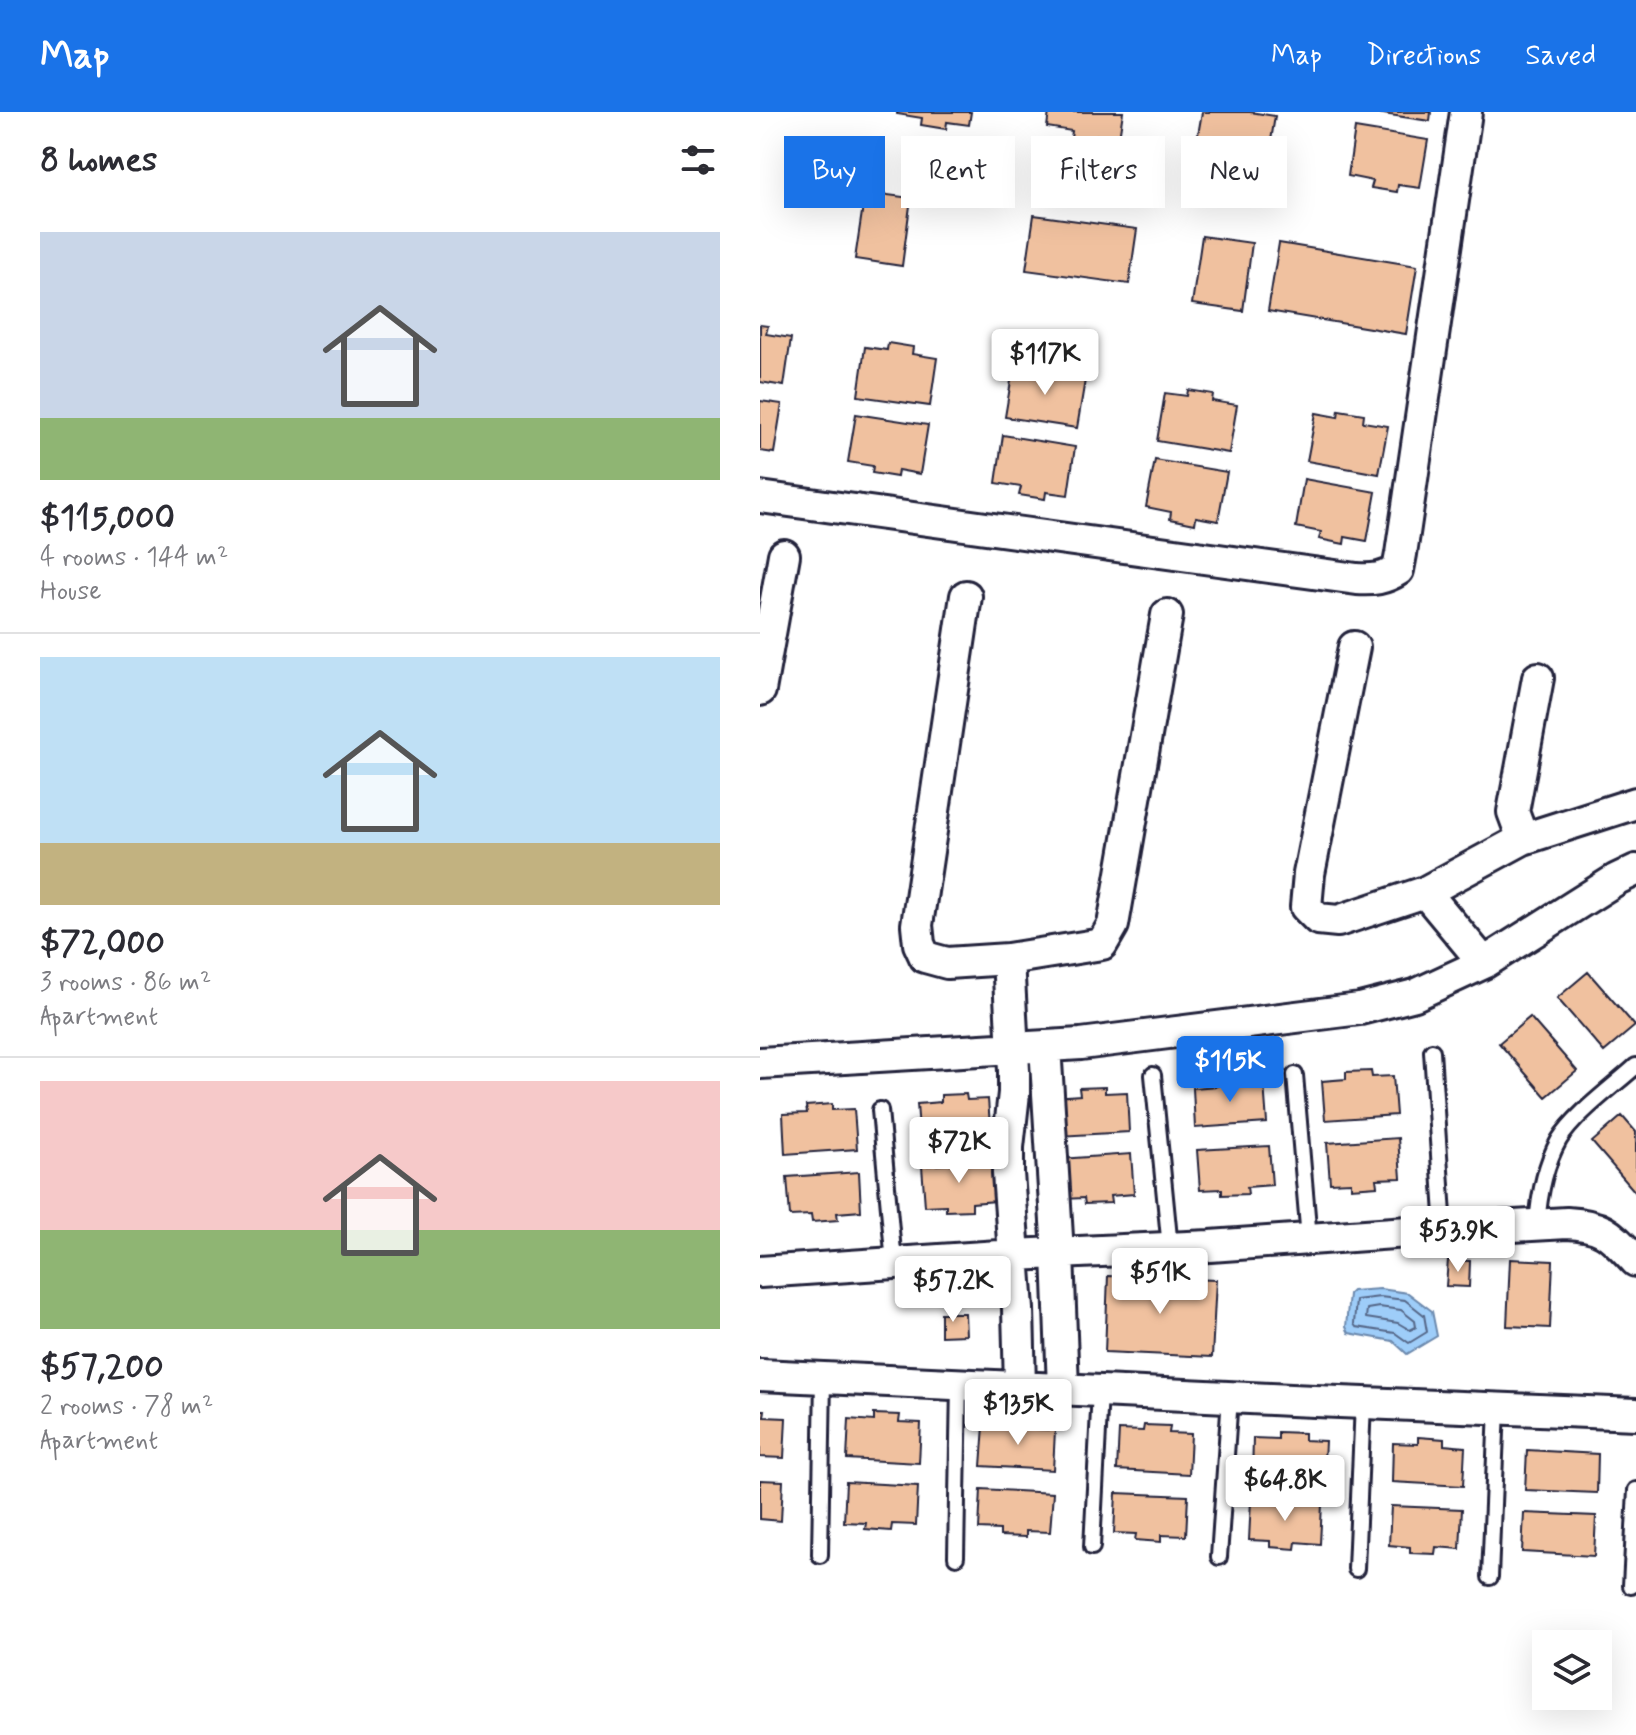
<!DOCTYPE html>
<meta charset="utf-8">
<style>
:root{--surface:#fff;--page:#f7f7f7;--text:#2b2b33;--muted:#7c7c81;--line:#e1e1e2;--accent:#1a73e8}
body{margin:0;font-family:Mynerve,sans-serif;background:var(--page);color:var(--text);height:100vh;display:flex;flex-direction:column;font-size:30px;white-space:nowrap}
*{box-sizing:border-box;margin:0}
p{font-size:26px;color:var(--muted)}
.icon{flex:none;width:44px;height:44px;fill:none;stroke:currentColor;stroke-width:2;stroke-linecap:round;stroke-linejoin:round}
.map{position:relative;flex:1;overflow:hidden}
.sheet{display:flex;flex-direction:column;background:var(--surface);width:760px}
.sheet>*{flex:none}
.guide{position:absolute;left:24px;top:24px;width:732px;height:72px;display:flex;gap:16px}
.controls{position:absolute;left:772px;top:1518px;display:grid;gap:16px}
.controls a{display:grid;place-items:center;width:80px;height:80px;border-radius:0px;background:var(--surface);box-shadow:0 8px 32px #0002;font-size:40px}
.price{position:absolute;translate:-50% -68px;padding:0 18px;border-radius:8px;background:#fff;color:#222;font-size:26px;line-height:52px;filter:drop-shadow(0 2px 4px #0008)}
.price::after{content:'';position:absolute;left:50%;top:48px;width:24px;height:18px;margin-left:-12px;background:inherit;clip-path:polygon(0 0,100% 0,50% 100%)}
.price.selected{background:var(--accent);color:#fff}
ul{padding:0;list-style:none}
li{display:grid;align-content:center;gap:16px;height:424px;padding:0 40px}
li+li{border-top:2px solid var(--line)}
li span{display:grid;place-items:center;height:248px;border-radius:0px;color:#555}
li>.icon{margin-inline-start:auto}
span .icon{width:144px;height:144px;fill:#fffc;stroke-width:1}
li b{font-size:34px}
h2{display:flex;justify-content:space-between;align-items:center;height:96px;padding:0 40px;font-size:34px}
.pill{padding:0 28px;border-radius:0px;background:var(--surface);box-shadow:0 8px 32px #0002;font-size:28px;line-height:72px}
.pill.selected{background:var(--accent);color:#fff}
header{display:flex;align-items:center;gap:48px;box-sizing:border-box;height:112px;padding:0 40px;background:var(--accent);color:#fff}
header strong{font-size:38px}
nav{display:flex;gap:44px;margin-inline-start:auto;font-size:28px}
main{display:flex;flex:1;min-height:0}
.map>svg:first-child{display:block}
</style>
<header>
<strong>Map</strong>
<nav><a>Map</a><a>Directions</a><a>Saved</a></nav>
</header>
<main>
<section class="sheet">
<h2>8 homes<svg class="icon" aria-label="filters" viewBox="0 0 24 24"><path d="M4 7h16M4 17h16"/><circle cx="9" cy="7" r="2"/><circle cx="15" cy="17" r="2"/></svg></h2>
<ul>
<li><span style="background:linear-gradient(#c9d6e8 75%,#8fb573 0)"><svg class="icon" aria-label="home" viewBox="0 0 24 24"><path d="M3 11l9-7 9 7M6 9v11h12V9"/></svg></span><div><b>$115,000</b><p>4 rooms · 144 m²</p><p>House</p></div></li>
<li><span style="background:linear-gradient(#bfe0f5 75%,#c2b280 0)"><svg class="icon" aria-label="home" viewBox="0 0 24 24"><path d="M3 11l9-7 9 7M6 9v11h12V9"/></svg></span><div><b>$72,000</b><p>3 rooms · 86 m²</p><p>Apartment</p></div></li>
<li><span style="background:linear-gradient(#f6c9c9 60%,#8fb573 0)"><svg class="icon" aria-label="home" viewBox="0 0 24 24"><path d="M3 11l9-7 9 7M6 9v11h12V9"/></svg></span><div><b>$57,200</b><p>2 rooms · 78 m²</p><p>Apartment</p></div></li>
</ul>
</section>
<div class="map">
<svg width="876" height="1623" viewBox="0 0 876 1623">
<rect width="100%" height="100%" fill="#fff"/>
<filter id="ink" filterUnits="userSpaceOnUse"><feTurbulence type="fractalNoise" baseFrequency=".0125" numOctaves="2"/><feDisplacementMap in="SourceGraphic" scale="16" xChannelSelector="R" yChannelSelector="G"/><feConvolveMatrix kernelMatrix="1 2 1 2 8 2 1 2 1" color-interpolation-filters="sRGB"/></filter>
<g filter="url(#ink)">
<!-- water -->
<path fill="#9ecdf9" stroke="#6c89ad" stroke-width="2" d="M620,1177L648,1181L672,1199L677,1224L647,1242L633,1229L589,1221L586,1215L589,1182L592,1179Z"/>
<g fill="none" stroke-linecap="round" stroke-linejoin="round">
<!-- shore -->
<path stroke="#546687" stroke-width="2" d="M620,1185L645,1188L664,1203L667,1220L649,1231L635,1221L596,1215L594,1212L596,1188Z
M619,1195L641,1198L655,1209L656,1215L650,1218L638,1211L606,1206L607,1197Z"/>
</g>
<!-- building -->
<path fill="#f0c19f" stroke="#22223b" stroke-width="2" d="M137,0H211L209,13L187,10L186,17L161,13L162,6L137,2Z
M289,0H363L359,26L337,23L336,30L311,26L312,19L287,15Z
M442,0H490L515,4L507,53L485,49L484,56L459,52L460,44L435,40Z
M610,0H671L670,9Z
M595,16L668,28L660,76L638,73L637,80L611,76L613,69L588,64Z
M105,80L151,86L142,154L95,147Z
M274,103L377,117L369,172L266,158Z
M442,124L492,131L483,199L432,192Z
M519,131L657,154L646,222L508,199Z
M0,213L8,214L6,222L31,226L24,274L0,270Z
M128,231L153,235L152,242L177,246L170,294L98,284L105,235L127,238Z
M275,253L301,257L300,264L325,268L317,316L245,305L253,257L275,260Z
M428,278L453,282L452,289L477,293L469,341L397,329L405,281L427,284Z
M0,289L22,292L14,341L0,339Z
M579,298L604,302L603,310L628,314L619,362L547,349L556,301L578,305Z
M96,302L168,313L160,362L138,358L137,365L112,361L113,354L88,350Z
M243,323L315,335L308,383L286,380L285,387L259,383L261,375L236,371Z
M395,348L467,360L458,409L436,405L435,412L410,407L411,400L386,395Z
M544,367L616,380L607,429L585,425L584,432L559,427L561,420L536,415Z
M828,860L875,914L844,940L797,886Z
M770,905L817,959L786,985L739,931Z
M611,959L612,965L633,964L636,1003L565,1008L562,969L586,967V960Z
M482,966L483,972L504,971L507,1011L435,1016L433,976L457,974V968Z
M345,975V981L367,980L369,1020L298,1024L295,985L320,983L319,976Z
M206,982L207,988L228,987L231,1027L160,1031L157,992L181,990V983Z
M72,992V998L94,997L97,1037L25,1042L23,1002L47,1001L46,994Z
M862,1004L876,1020V1081L832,1030Z
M638,1026L641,1066L616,1067L617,1074L591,1076V1070L570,1071L567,1031Z
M509,1034L512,1073L487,1075L488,1082L462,1083V1077L440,1078L437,1038Z
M371,1042L374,1082L350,1084L351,1091L325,1092L324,1086L303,1087L300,1047Z
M233,1049L236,1089L212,1091V1098L186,1099V1093L165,1094L162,1054Z
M99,1060L101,1099L77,1101L78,1108L52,1110L51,1103L30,1104L27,1065Z
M750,1147L793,1149L790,1216L747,1214Z
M688,1148L710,1149L709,1175L686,1174Z
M348,1164L456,1168L452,1245L345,1240Z
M181,1201H205L206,1223L181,1224Z
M0,1298H5L4,1305L26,1306L24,1346L0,1345Z
M114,1302L140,1303L139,1310L161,1311L159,1351L87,1347L89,1307L114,1309Z
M249,1309L274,1310V1317L295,1318L293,1358L221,1354L224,1314L248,1316Z
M384,1313L410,1314L409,1321L431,1322L429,1362L357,1358L359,1318L383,1319Z
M518,1320L544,1321V1328L565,1329L563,1369L492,1365L493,1326L518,1327Z
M658,1325L684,1327V1333L705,1335L703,1374L632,1370L633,1331L658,1332Z
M767,1338L838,1342L837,1381L765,1378Z
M0,1368L23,1369L21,1409L0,1407Z
M86,1370L158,1374L156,1413L132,1412L131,1419L105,1417L106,1411L84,1410Z
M221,1377L293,1381L290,1420L266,1419V1425L240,1424V1418L219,1417Z
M356,1381L428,1384L426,1424L401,1423V1430L375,1428L376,1422L354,1421Z
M491,1388L562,1392L560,1432L536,1430L535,1437L510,1435V1429L489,1428Z
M631,1394L702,1397L700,1437L676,1435L675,1442L650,1441V1435L629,1433Z
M764,1401L836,1404L834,1444L762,1440Z"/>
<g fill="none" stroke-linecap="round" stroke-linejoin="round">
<defs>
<path id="service" d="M672,939L684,1118
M393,963L410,1136
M535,963L549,1127
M120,998L134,1151
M777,1113C779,1085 785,1053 799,1028C815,1002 853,975 876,954
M332,1435L340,1279
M60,1443L63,1266
M196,1445L199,1272
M459,1445L470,1285
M596,1457L603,1291
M730,1465L737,1296
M871,1474L876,1378"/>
<path id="minor" d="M0,385L597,467C613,468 624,467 638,458L641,442L706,0
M206,484L157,813L159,832L165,845L187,851L248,847L342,832L353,813L407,503
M594,535L549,762L546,795L558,807L578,809L665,780L763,727L876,691
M0,578L24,443
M763,727L753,700L778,566
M665,780L724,851
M248,847L254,959V981L248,1035V1061L258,1197L260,1275
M285,934L298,1141L303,1277
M0,951L321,932L600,897L655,883L724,851L857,767L876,758
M0,1160L254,1143L450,1134L648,1120L807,1111C845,1113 851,1123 876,1149
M0,1263L531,1288L876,1302"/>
</defs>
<!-- service casing -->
<use href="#service" stroke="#22223b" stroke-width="20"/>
<!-- minor casing -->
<use href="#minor" stroke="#22223b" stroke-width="36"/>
<!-- service -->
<use href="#service" stroke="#fff" stroke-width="14"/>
<!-- minor -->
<use href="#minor" stroke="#fff" stroke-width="30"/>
</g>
</g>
</svg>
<div class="controls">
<a><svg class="icon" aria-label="layers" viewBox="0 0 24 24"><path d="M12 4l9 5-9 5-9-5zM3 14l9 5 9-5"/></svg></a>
</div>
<b class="price" style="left:285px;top:285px">$117K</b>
<b class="price selected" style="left:470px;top:992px">$115K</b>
<b class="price" style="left:199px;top:1073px">$72K</b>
<b class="price" style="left:698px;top:1162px">$53.9K</b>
<b class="price" style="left:400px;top:1204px">$51K</b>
<b class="price" style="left:193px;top:1212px">$57.2K</b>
<b class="price" style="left:258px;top:1335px">$135K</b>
<b class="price" style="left:525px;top:1411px">$64.8K</b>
<div class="guide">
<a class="pill selected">Buy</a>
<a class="pill">Rent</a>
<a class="pill">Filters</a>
<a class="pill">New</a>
</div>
</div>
</main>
